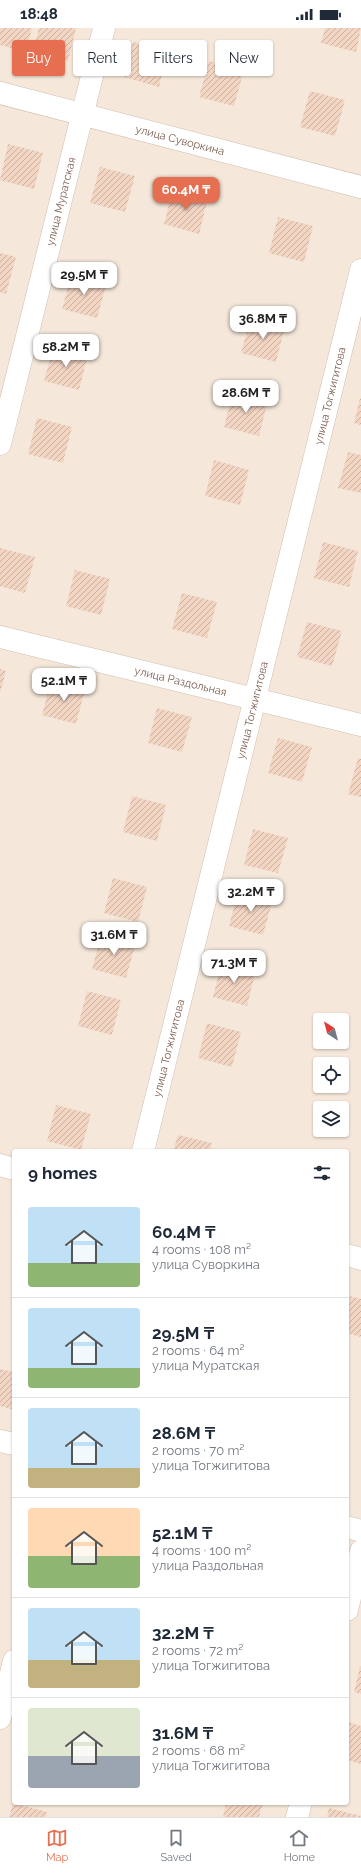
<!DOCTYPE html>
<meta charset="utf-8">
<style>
:root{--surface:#fff;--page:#f6f6f7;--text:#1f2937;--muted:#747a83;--line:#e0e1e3;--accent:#e76f51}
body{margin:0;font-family:Raleway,sans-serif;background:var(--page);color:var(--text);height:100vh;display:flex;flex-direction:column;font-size:15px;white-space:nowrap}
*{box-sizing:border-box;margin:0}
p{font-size:13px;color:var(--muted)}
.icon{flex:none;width:22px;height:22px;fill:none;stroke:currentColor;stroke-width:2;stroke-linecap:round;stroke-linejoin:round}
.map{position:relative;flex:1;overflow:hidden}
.side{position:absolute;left:12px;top:1121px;width:337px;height:656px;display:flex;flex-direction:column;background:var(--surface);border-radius:4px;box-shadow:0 1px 3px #0004}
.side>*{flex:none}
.guide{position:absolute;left:12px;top:12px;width:337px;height:36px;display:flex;gap:8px}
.needle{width:26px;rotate:324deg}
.controls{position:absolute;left:313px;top:985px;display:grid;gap:8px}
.controls a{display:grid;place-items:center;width:36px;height:36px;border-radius:4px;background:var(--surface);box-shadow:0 1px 3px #0004;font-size:20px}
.price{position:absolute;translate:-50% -34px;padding:0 9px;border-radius:8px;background:#fff;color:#222;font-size:13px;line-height:26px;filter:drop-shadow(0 1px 2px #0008)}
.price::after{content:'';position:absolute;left:50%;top:24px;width:12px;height:9px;margin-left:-6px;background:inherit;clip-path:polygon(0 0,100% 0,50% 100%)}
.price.current{background:var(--accent);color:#fff}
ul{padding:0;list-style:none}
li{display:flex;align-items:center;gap:12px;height:100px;padding:0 16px}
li+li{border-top:1px solid var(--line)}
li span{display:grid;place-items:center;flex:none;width:112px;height:80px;border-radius:4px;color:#555}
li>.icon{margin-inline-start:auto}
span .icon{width:48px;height:48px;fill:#fffc;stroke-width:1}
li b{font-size:17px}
h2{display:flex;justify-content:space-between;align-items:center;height:48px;padding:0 16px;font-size:17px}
.tag{padding:0 14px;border-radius:4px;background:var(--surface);box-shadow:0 1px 3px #0004;font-size:14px;line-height:36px}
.tag.current{background:var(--accent);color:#fff}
.status{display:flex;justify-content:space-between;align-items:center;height:28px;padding:0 20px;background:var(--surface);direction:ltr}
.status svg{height:11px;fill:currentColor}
.tab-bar{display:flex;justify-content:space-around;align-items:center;height:56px;border-top:1px solid var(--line);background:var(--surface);font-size:11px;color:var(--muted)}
.tab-bar a{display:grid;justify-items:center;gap:2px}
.tab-bar .current{color:var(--accent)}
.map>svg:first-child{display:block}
</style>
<div class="status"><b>18:48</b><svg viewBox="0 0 49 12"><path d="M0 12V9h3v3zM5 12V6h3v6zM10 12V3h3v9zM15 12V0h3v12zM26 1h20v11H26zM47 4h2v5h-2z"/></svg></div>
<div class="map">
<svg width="361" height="1789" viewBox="0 0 361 1789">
<defs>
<pattern id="building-hatch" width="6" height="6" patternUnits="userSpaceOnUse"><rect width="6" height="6" fill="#f3d5c3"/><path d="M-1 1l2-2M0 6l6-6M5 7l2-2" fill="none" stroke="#cab0a1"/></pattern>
</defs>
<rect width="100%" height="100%" fill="#fdf6ec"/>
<!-- residential -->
<path fill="#f5e8da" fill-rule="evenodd" d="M0,0H361V1789H0ZM320,992H342V1014H320ZM320,1036H342V1058H320ZM320,1080H342V1102H320ZM14,1123H347V1775H14Z"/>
<!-- building -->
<path fill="url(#building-hatch)" d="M0,0H32L26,24L0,17Z
M39,0H76L68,33L33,24Z
M325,0H361L356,24L321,15Z
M133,14L168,23L159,59L124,49Z
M209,33L244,42L234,78L199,69Z
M310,63L345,72L335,108L300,99Z
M8,116L43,125L34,161L0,152Z
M100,139L135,148L125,184L90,175Z
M173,161L208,170L199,206L164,196Z
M278,189L313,198L304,234L269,225Z
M0,225L16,229L6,266L0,264Z
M72,245L107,254L97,290L62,281Z
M251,289L285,298L276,334L241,325Z
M54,317L88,326L79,362L44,353Z
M233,363L268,372L259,408L224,399Z
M360,370H361V397L354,395Z
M37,390L72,399L63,435L28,426Z
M348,424L361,427V465L338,460Z
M214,432L249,442L240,477L205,468Z
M323,514L358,523L349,559L314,550Z
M0,520L35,529L25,565L0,558Z
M75,542L110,551L101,587L66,578Z
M182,565L217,574L207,610L172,601Z
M307,594L342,603L332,638L297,629Z
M0,641L6,643L0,665Z
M51,652L85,661L76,696L42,687Z
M157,680L192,689L182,724L148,715Z
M278,710L312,719L302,754L268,745Z
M358,730L361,731V769L348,766Z
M132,768L166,777L157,813L123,804Z
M253,801L288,810L278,845L244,837Z
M113,850L147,859L138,894L104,885Z
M238,863L273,871L263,907L229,898Z
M102,905L136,914L126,950L92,941Z
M222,933L256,942L247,978L213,969Z
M87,963L121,972L112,1007L78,998Z
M207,995L241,1004L232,1039L198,1030Z
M56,1077L91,1086L81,1122L47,1113Z
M178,1107L212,1115L210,1123H173Z
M350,1268L361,1271V1309L347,1305V1281Z
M0,1341L14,1344V1382L0,1378Z
M360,1638H361V1666L354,1664Z
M348,1694L361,1698V1736L347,1732Z
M13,1775L47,1784L46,1789H9Z
M226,1775H263L259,1789H223Z
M329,1780L361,1788V1789H327Z"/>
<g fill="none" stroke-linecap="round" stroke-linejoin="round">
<defs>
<g id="minor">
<path id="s1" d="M0,65L361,159"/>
<path id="s2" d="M0,416L104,0"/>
<path id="s3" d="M0,609L361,697"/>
<path id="s4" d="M143,1123L361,242"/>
<path d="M0,1137L14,1141"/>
<path d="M347,1227L361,1231"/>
<path d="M0,1413L14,1416"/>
<path d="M347,1499L361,1503"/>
<path d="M347,1582L361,1523"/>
<path d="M0,1690L14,1633"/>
<path d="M297,1789L301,1775"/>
</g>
</defs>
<!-- minor casing -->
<use href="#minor" stroke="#d1beb0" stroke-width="23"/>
<!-- minor -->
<use href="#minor" stroke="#fff" stroke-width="22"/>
</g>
<g text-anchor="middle" stroke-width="3" stroke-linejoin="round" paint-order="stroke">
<!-- street labels -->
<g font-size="11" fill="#7a5c4d" stroke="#fffaf3">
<text dy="4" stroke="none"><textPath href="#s1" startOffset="186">улица Суворкина</textPath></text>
<text dy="4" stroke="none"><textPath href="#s2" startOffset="250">улица Муратская</textPath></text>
<text dy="4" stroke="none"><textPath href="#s4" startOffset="778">улица Тогжигитова</textPath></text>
<text dy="4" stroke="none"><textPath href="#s3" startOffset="186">улица Раздольная</textPath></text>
<text dy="4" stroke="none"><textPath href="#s4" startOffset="454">улица Тогжигитова</textPath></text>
<text dy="4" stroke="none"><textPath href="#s4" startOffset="106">улица Тогжигитова</textPath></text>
</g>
</g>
</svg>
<div class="controls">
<a><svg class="needle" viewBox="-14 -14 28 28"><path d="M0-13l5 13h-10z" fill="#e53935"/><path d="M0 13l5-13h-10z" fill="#747a83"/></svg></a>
<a><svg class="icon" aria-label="locate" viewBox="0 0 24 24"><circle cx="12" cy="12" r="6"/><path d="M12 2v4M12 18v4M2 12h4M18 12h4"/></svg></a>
<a><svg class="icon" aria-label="layers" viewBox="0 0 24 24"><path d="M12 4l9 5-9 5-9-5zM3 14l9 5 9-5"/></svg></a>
</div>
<b class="price current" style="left:186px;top:183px">60.4M ₸</b>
<b class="price" style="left:84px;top:268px">29.5M ₸</b>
<b class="price" style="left:263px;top:312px">36.8M ₸</b>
<b class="price" style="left:66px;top:340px">58.2M ₸</b>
<b class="price" style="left:246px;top:386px">28.6M ₸</b>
<b class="price" style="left:64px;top:674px">52.1M ₸</b>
<b class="price" style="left:251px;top:885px">32.2M ₸</b>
<b class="price" style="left:114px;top:928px">31.6M ₸</b>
<b class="price" style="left:234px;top:956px">71.3M ₸</b>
<div class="guide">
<a class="tag current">Buy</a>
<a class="tag">Rent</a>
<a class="tag">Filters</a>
<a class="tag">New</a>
</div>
<section class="side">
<h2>9 homes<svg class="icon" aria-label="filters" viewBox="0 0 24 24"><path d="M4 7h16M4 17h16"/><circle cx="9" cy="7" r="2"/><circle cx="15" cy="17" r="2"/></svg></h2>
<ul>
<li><span style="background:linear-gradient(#bfe0f5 70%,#8fb573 0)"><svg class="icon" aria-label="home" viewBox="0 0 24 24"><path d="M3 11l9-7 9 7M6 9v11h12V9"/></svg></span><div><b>60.4M ₸</b><p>4 rooms · 108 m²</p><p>улица Суворкина</p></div></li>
<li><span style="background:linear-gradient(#bfe0f5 75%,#8fb573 0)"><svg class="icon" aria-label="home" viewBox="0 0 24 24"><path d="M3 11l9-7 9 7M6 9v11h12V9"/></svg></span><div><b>29.5M ₸</b><p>2 rooms · 64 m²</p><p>улица Муратская</p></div></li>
<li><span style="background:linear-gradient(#bfe0f5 75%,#c2b280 0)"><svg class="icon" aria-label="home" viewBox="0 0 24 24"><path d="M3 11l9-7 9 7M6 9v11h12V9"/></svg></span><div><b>28.6M ₸</b><p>2 rooms · 70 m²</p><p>улица Тогжигитова</p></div></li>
<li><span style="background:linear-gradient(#ffd9b3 60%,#8fb573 0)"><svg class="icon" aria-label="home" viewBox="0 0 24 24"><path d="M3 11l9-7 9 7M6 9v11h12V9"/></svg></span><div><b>52.1M ₸</b><p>4 rooms · 100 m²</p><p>улица Раздольная</p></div></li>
<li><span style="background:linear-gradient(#bfe0f5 65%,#c2b280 0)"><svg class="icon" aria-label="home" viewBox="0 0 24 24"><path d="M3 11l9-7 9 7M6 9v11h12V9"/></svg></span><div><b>32.2M ₸</b><p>2 rooms · 72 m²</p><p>улица Тогжигитова</p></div></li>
<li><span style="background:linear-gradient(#dfe7d0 60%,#9aa5b1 0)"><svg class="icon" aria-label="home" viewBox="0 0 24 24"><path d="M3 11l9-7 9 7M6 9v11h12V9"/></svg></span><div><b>31.6M ₸</b><p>2 rooms · 68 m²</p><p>улица Тогжигитова</p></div></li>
</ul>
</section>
</div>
<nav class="tab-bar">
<a class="current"><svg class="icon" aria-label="map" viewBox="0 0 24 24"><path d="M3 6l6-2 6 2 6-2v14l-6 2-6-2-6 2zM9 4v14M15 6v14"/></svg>Map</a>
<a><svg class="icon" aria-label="saved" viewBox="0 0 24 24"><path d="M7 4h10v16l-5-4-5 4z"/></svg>Saved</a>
<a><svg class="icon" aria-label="home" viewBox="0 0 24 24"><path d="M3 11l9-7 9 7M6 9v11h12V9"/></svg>Home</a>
</nav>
